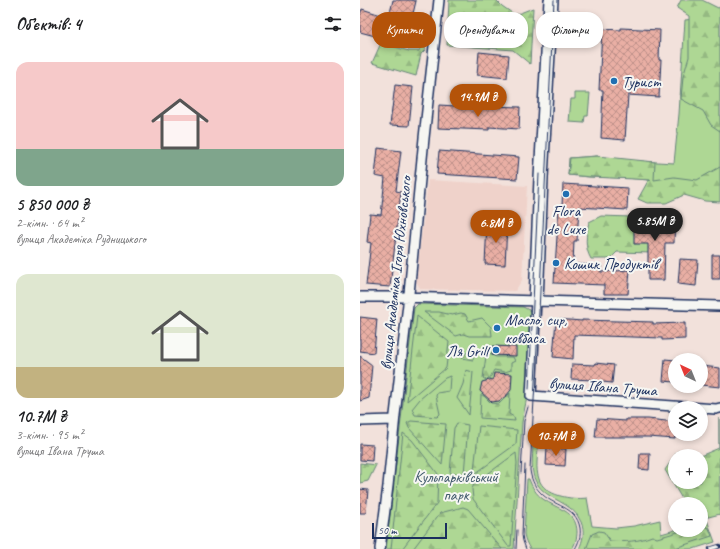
<!DOCTYPE html>
<html lang="uk">
<meta charset="utf-8">
<style>
:root{--surface:#fff;--page:#f6f6f6;--text:#202124;--muted:#757577;--accent:#b45309}
body{margin:0;font-family:Caveat,sans-serif;background:var(--page);color:var(--text);height:100vh;display:flex;flex-direction:column;font-size:15px;white-space:nowrap}
*{box-sizing:border-box;margin:0}
p{font-size:13px;color:var(--muted)}
.icon{flex:none;width:22px;height:22px;fill:none;stroke:currentColor;stroke-width:2;stroke-linecap:round;stroke-linejoin:round}
.map{position:relative;flex:1;overflow:hidden}
.sheet{display:flex;flex-direction:column;background:var(--surface);width:360px}
.sheet>*{flex:none}
.guide{position:absolute;left:12px;top:12px;width:288px;height:36px;display:flex;gap:8px}
.needle{width:26px;rotate:317deg}
.controls{position:absolute;left:308px;top:353px;display:grid;gap:8px}
.controls a{display:grid;place-items:center;width:40px;height:40px;border-radius:50%;background:var(--surface);box-shadow:0 2px 6px #0003;font-size:20px}
.scale{position:absolute;left:12px;bottom:10px;width:75px;box-sizing:border-box;padding-left:4px;border:2px solid #1b2f5e;border-top:0;font-size:11px;line-height:14px;white-space:nowrap;color:#1b2f5e;-webkit-text-stroke:3px #f6f6f2;paint-order:stroke}
.price{position:absolute;translate:-50% -34px;padding:0 9px;border-radius:14px;background:var(--accent);color:#fff;font-size:13px;line-height:26px;filter:drop-shadow(0 1px 2px #0008)}
.price::after{content:'';position:absolute;left:50%;top:24px;width:12px;height:9px;margin-left:-6px;background:inherit;clip-path:polygon(0 0,100% 0,50% 100%)}
.price.selected{background:#222;color:#fff}
ul{padding:0;list-style:none}
li{display:grid;align-content:center;gap:8px;height:212px;padding:0 16px}
li span{display:grid;place-items:center;height:124px;border-radius:12px;color:#555}
li>.icon{margin-inline-start:auto}
span .icon{width:72px;height:72px;fill:#fffc;stroke-width:1}
li b{font-size:17px}
h2{display:flex;justify-content:space-between;align-items:center;height:48px;padding:0 16px;font-size:17px}
.tag{padding:0 14px;border-radius:16px;background:var(--surface);box-shadow:0 2px 6px #0003;font-size:14px;line-height:36px}
.tag.selected{background:var(--accent);color:#fff}
main{display:flex;flex:1;min-height:0}
.map>svg:first-child{display:block}
</style>
<main>
<section class="sheet">
<h2>Об’єктів: 4<svg class="icon" aria-label="filters" viewBox="0 0 24 24"><path d="M4 7h16M4 17h16"/><circle cx="9" cy="7" r="2"/><circle cx="15" cy="17" r="2"/></svg></h2>
<ul>
<li><span style="background:linear-gradient(#f6c9c9 70%,#7fa58c 0)"><svg class="icon" aria-label="home" viewBox="0 0 24 24"><path d="M3 11l9-7 9 7M6 9v11h12V9"/></svg></span><div><b>5 850 000 ₴</b><p>2-кімн. · 64 m²</p><p>вулиця Академіка Рудницького</p></div></li>
<li><span style="background:linear-gradient(#dfe7d0 75%,#c2b280 0)"><svg class="icon" aria-label="home" viewBox="0 0 24 24"><path d="M3 11l9-7 9 7M6 9v11h12V9"/></svg></span><div><b>10.7M ₴</b><p>3-кімн. · 95 m²</p><p>вулиця Івана Труша</p></div></li>
</ul>
</section>
<div class="map">
<svg width="360" height="549" viewBox="0 0 360 549">
<defs>
<pattern id="forest-firs" width="22" height="20" patternUnits="userSpaceOnUse"><rect width="22" height="20" fill="#aed794"/><path d="M5 1l3.5 6h-7zM16 11l3.5 6h-7z" fill="#95b982"/></pattern>
<pattern id="building-cross-hatch" width="8" height="8" patternUnits="userSpaceOnUse"><rect width="8" height="8" fill="#e9afa4"/><path d="M0 0l8 8M0 8l8-8" fill="none" stroke="#bc8f89"/></pattern>
</defs>
<rect width="100%" height="100%" fill="#f2e1db"/>
<filter id="ink" filterUnits="userSpaceOnUse"><feTurbulence type="fractalNoise" baseFrequency=".025" numOctaves="2"/><feDisplacementMap in="SourceGraphic" scale="8" xChannelSelector="R" yChannelSelector="G"/><feConvolveMatrix kernelMatrix="1 2 1 2 8 2 1 2 1" color-interpolation-filters="sRGB"/></filter>
<g filter="url(#ink)">
<!-- built -->
<path fill="#efd2ca" d="M68,180L167,186L162,280L155,291L61,289L56,282Z"/>
<!-- green -->
<path fill="#aed794" stroke="#648379" d="M360,16V186L265,178L229,177L208,175L209,158L237,156L263,160L314,163L319,114L325,20Z
M215,93H230L228,116H225L224,123L209,122L211,99H215Z
M58,304L163,307L169,310L171,313L167,397L162,422L154,549H26L54,308Z
M173,445H178C178,456 175,468 179,479C184,496 212,500 227,498L232,526L256,528L274,526L300,520L301,534L315,530H341V522L347,520L355,542L333,549H219C223,540 225,532 221,522C213,501 186,501 176,482C170,471 173,457 173,445Z
M167,479H169C172,487 176,494 183,499C190,504 198,507 205,511C219,519 220,536 212,549H170C167,544 165,540 164,534Z"/>
<!-- forest -->
<path fill="url(#forest-firs)" stroke="#648379" fill-rule="evenodd" d="M89,0H136L142,6L155,15L173,8L170,64L153,50L87,45Z
M321,0H342L358,8L360,7V131L351,125L343,111L321,99L323,77L329,57V16L317,8Z
M69,18L65,50L61,54L56,76L12,63L21,43L49,51H59L62,19Z
M237,156L295,162L294,180L314,177L337,180L360,167V202L345,201L324,195L306,203H287L278,199L288,181L291,180C263,178 236,178 208,175L210,158Z
M241,216L271,217L276,226L290,242L292,253L257,252L250,259H231C224,247 226,235 229,222Z
M64,312H79L92,315L101,313L105,314L109,321L122,318L131,327L132,336H109L103,334L96,336Z
M57,316L89,342L86,368L47,401Z
M114,348L113,360L102,358L105,353H110Z
M129,354L136,357H153L155,361L151,363V370L145,372L134,370L130,378L126,380L123,378L126,356Z
M106,370L113,372L109,415L97,398L103,384Z
M90,376L89,391L77,393L76,396L80,414L77,417L55,415L52,409L60,399L85,378Z
M150,393L149,414L154,417L155,421L120,418L121,395H123L131,403L139,404Z
M359,418L360,514L341,519V504H325L305,470L318,451L340,456L359,448ZM315,456H341V482H315Z
M51,421L86,424L82,465L49,428L47,423Z
M97,423L108,425L104,474H92L90,472L94,428Z
M119,426L157,430L156,444L116,473L114,470Z
M43,433L52,440L78,474L77,503L42,549H31Z
M156,453L157,463L151,546H148L113,499L112,489L114,484Z
M0,463L16,465L8,481L0,483Z
M103,507L108,509L142,549H53L80,513Z
M341,525L349,528L352,536L312,549H226L232,534L239,531L244,532L250,541C266,542 277,542 292,536L297,538L325,530H341Z"/>
<!-- building -->
<path fill="url(#building-cross-hatch)" stroke="#1b2f5e" d="M33,0H50L56,1L52,18L30,13Z
M2,9L21,15L15,36L0,32V15Z
M261,28L300,30L299,60H301L299,97L268,95L265,140L241,138L243,90H239L242,29L261,30Z
M119,52L149,55L147,78L117,75Z
M35,85L53,87L49,126L30,125Z
M79,105L129,108V106L160,107L159,129L129,127V130L78,128Z
M18,148L41,151L36,191L41,192L30,287L6,285L11,243L7,242L10,214L21,215L25,178L15,176Z
M79,151L159,157L157,179L77,174Z
M203,184L268,188L267,210L219,207L217,241H214L213,264L241,265V272L270,270L268,294H244V285L194,283L199,206H202Z
M315,215L314,243H305L304,280H288V244H274V222Z
M127,224L147,225L145,265L125,264Z
M352,255H360V279H352Z
M320,259L338,260L336,286L318,284Z
M0,317L17,319L14,353L0,351Z
M196,319L222,321V320L293,322V324L325,323V339L302,340V338L214,335L213,359L193,357Z
M133,346L156,347V356L132,355Z
M0,356L12,365L9,398L0,401Z
M305,359L315,360V382L303,381Z
M235,363L254,365L252,383L233,381L234,380L211,379L212,364L235,365Z
M341,366L360,368V387L341,385Z
M134,373L152,374L151,390L146,396L139,401L132,402L120,391L122,382L133,379Z
M237,419L266,421V419H288L315,422V439L288,437H235Z
M0,444L13,445L12,461L0,460Z
M187,447L206,449L205,466L186,465Z
M280,453H290L289,470L279,469Z
M0,489L8,490L6,513H0Z"/>
<g fill="none" stroke-linecap="round" stroke-linejoin="round">
<defs>
<path id="street" d="M0,297H41L360,306
M176,301L171,396L356,409L360,408
M0,421L34,420
M20,549L28,486L35,415L48,304L64,138L79,0"/>
<path id="secondary" d="M176,301L181,178L191,0"/>
</defs>
<!-- street casing -->
<use href="#street" stroke="#1b2f5e" stroke-width="12"/>
<!-- secondary casing -->
<use href="#secondary" stroke="#1b2f5e" stroke-width="16"/>
<!-- street -->
<use href="#street" stroke="#f6f6f2" stroke-width="9"/>
<!-- secondary -->
<use href="#secondary" stroke="#f6f6f2" stroke-width="13"/>
<!-- tram -->
<path stroke="#1b2f5e" stroke-width="1" d="M194,0L179,312L170,470C171,478 174,486 180,492C193,507 216,505 220,528C221,536 219,542 215,549
M169,389L179,174
M165,465L162,535L163,541L166,549
M161,473L164,421L168,407
M156,549L157,530"/>
<defs>
<path id="rail" d="M350,549L360,546"/>
</defs>
<!-- rail casing -->
<use href="#rail" stroke="#1b2f5e" stroke-width="4.5"/>
<!-- rail -->
<use href="#rail" stroke="#f6f6f2" stroke-width="3" stroke-dasharray="9" stroke-linecap="butt"/>
</g>
</g>
<!-- markers -->
<g fill="#1f6fb2" stroke="#f6f6f2" stroke-width="1.5">
<circle cx="254" cy="81" r="4"/>
<circle cx="206" cy="194" r="4"/>
<circle cx="196" cy="263" r="4"/>
<circle cx="137" cy="328" r="4"/>
<circle cx="136" cy="350" r="4"/>
</g>
<g text-anchor="middle" stroke-width="4" stroke-linejoin="round" paint-order="stroke">
<!-- poi labels -->
<g font-size="16" fill="#1b2f5e" stroke="#f6f6f2" text-anchor="start">
<text x="262" y="87">Турист</text>
<text x="206" y="216" text-anchor="middle">Flora<tspan x="206" dy="18">de Luxe</tspan></text>
<text x="204" y="269">Кошик Продуктів</text>
<text x="145" y="325">Масло, сир,<tspan x="145" dy="18">ковбаса</tspan></text>
<text x="128" y="356" text-anchor="end">Ля Grill</text>
</g>
<!-- street labels -->
<g font-size="16" fill="#1b2f5e" stroke="#f6f6f2">
<text transform="translate(35 273) rotate(-84)" y="6">вулиця Академіка Ігоря Юхновського</text>
<text transform="translate(243 386) rotate(4)" y="6">вулиця Івана Труша</text>
</g>
<!-- park labels -->
<g font-size="16" fill="#40596c" stroke="#f6f6f2">
<text x="96" y="482">Кульпарківський<tspan x="96" dy="18">парк</tspan></text>
</g>
</g>
</svg>
<div class="controls">
<a><svg class="needle" viewBox="-14 -14 28 28"><path d="M0-13l5 13h-10z" fill="#e53935"/><path d="M0 13l5-13h-10z" fill="#757577"/></svg></a>
<a><svg class="icon" aria-label="layers" viewBox="0 0 24 24"><path d="M12 4l9 5-9 5-9-5zM3 14l9 5 9-5"/></svg></a>
<a>+</a>
<a>−</a>
</div>
<div class="scale">50 m</div>
<b class="price" style="left:118px;top:118px">14.9M ₴</b>
<b class="price selected" style="left:295px;top:242px">5.85M ₴</b>
<b class="price" style="left:136px;top:244px">6.8M ₴</b>
<b class="price" style="left:196px;top:457px">10.7M ₴</b>
<div class="guide">
<a class="tag selected">Купити</a>
<a class="tag">Орендувати</a>
<a class="tag">Фільтри</a>
</div>
</div>
</main>
